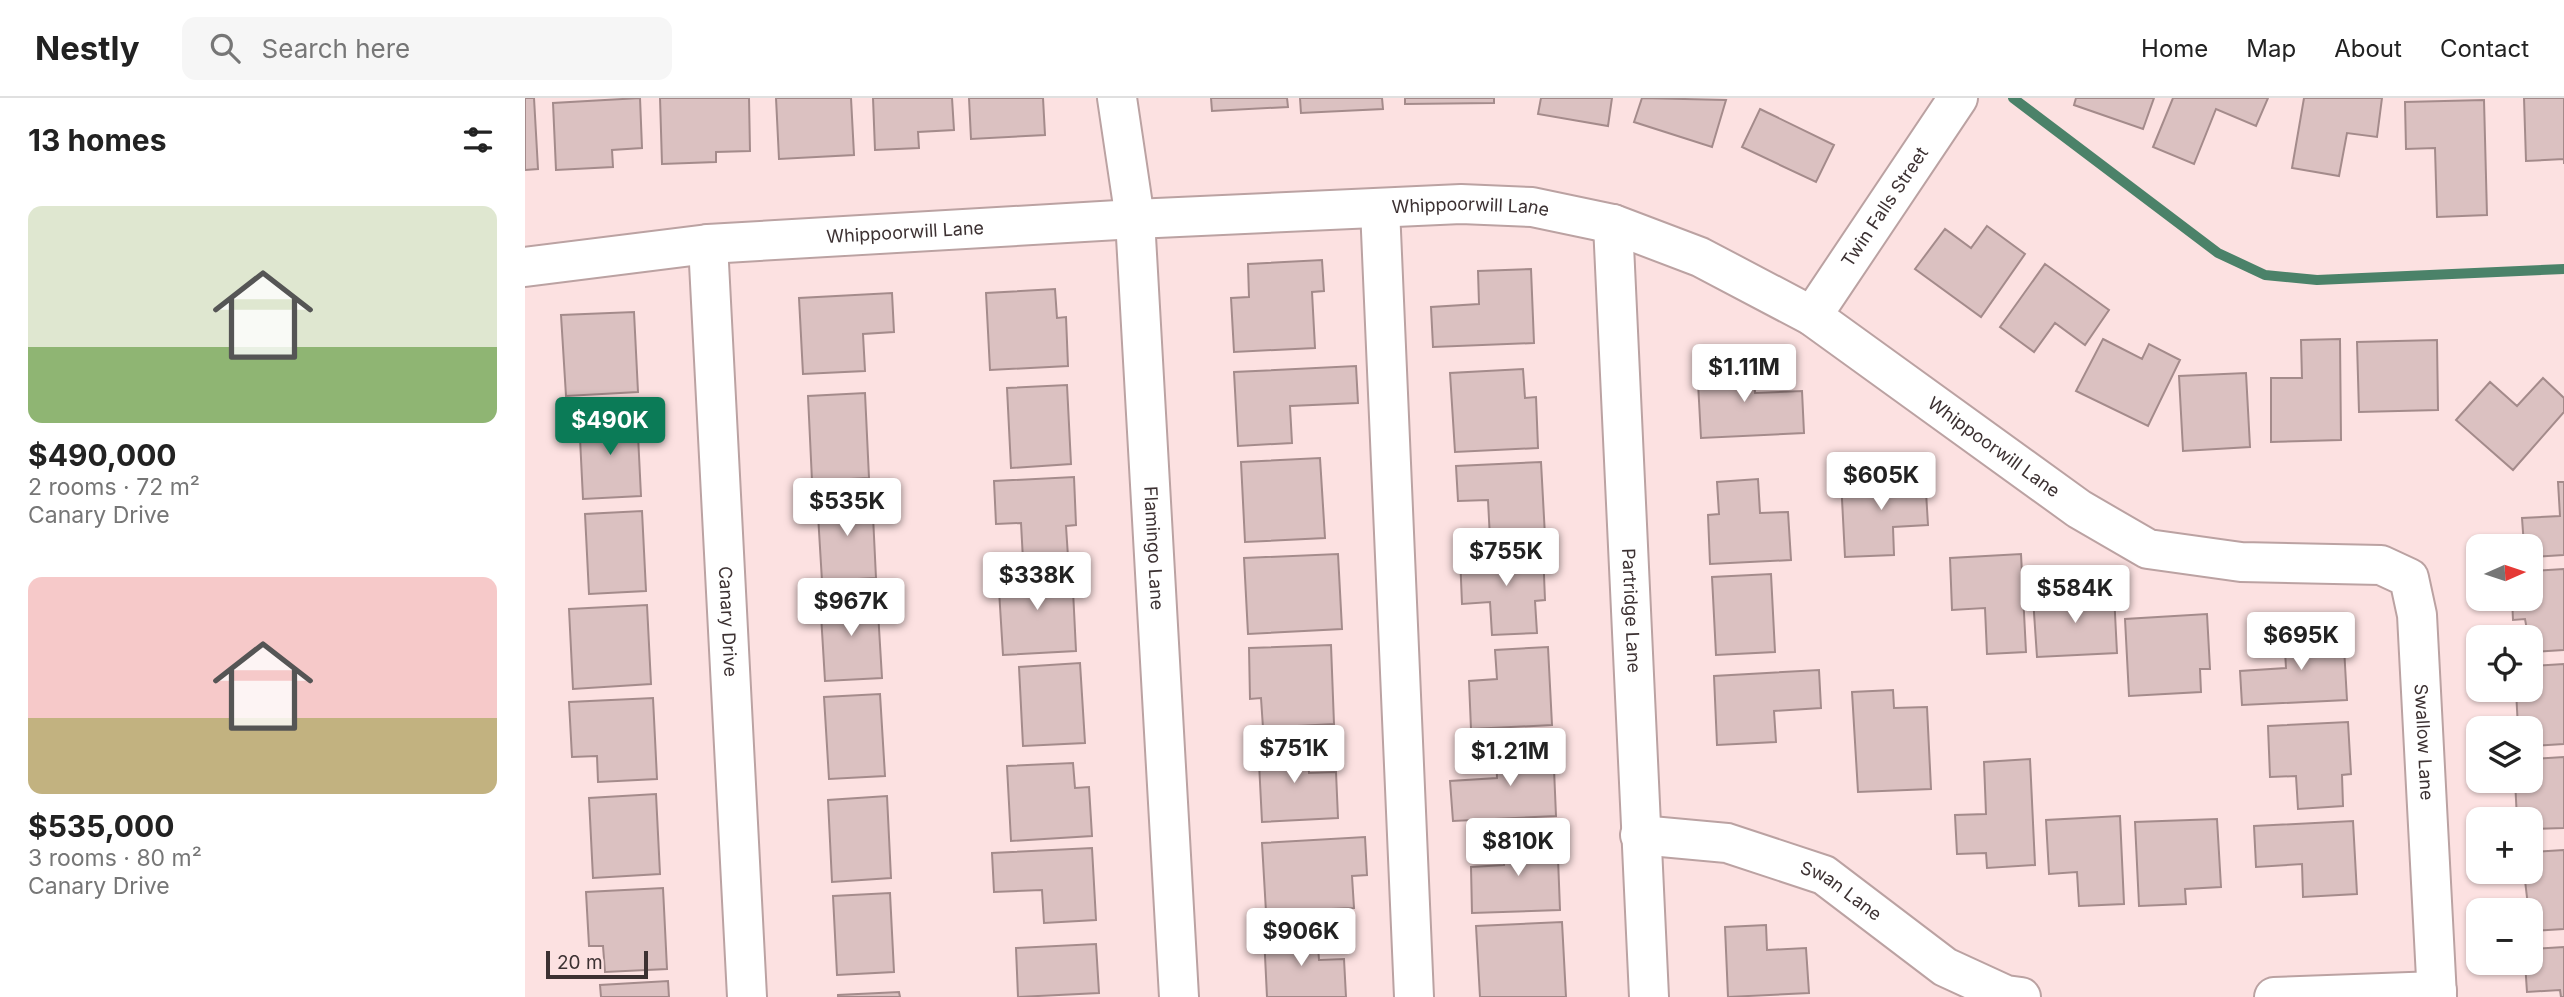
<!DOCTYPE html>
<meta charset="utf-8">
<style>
:root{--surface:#fff;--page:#f6f6f6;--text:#222;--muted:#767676;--line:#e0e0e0;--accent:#0b7b57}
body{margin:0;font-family:Inter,sans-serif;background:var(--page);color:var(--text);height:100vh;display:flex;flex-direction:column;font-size:26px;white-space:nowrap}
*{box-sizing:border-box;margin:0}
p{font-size:23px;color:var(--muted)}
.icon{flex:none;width:38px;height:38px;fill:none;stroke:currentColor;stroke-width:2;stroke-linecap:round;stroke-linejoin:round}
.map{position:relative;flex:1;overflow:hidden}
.panel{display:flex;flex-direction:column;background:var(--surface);width:525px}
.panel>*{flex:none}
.needle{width:46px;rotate:87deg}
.fabs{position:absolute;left:1941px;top:436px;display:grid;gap:14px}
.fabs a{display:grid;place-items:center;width:77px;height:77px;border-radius:14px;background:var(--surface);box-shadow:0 2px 5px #0004;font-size:35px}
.scale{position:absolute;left:21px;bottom:18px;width:102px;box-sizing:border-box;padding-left:7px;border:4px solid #3c3132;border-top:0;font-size:19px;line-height:24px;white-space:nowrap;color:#3c3132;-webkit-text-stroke:5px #fce1e1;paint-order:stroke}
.price{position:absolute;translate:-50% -60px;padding:0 16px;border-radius:7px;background:#fff;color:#222;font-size:23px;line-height:46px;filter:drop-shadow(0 2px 4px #0008)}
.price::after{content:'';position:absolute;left:50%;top:42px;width:21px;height:16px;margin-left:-10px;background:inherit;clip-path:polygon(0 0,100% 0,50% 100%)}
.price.selected{background:var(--accent);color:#fff}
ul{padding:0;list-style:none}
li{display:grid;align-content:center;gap:14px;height:371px;padding:0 28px}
li span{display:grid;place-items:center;height:217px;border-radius:14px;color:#555}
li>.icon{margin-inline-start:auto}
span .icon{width:126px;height:126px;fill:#fffc;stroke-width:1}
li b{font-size:30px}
h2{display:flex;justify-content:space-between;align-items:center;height:84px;padding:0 28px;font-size:30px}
header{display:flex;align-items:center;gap:42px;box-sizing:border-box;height:98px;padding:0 35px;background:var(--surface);border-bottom:2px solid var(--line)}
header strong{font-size:33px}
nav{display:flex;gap:38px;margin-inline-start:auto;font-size:24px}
.search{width:490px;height:63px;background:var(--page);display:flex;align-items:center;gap:18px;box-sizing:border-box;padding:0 24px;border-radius:14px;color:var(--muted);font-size:26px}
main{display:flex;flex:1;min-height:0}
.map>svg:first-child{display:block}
</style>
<header>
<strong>Nestly</strong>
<div class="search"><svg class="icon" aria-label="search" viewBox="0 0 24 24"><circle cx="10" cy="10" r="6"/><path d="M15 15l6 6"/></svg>Search here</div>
<nav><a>Home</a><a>Map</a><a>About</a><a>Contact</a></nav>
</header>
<main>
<section class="panel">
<h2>13 homes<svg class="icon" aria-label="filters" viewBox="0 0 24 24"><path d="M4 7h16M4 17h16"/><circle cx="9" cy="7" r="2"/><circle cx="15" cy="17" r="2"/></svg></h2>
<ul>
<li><span style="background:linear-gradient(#dfe7d0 65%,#8fb573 0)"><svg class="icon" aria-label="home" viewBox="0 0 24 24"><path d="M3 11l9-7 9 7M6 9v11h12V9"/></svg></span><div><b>$490,000</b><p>2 rooms · 72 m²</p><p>Canary Drive</p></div></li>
<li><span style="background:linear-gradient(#f6c9c9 65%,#c2b280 0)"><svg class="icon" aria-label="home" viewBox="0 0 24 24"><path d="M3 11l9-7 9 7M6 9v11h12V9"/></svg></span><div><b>$535,000</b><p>3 rooms · 80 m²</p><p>Canary Drive</p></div></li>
</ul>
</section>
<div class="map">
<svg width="2039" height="899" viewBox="0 0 2039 899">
<rect width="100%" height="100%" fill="#fce1e1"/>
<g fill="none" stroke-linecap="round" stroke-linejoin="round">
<!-- stream -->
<path stroke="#4b8269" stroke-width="10" d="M1488,0L1693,155L1740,177L1792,182L2039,171"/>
</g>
<!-- building -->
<path fill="#dbc1c1" stroke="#a48b8b" stroke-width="2" d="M0,0H9L13,71L0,72Z
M115,0L117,50L87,52L88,69L31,72L28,5Z
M135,0H224L225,53L191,54V64L137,66Z
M251,0H326L329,57L254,61Z
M348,0H427L429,32L393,34L394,50L350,52Z
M444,0H518L520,37L446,41Z
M686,0H762L763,9L687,13Z
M775,0H857L858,11L776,15Z
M880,0H969V5L880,6Z
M1016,0H1087L1083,28L1013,16Z
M1117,0L1201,2L1187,49L1109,24Z
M1551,0H1629L1618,31L1549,7Z
M1648,0H1743L1731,28L1691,11L1669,66L1628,49Z
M1779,0H1857L1852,39L1822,35L1814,78L1767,70Z
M1999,0H2039V66V61L2001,63Z
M1959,2L1962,117L1912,119L1910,50L1881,51L1880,4Z
M1235,11L1309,47L1291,84L1217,49Z
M1462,128L1500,156L1456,219L1390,171L1420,131L1446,150Z
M797,162L799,193L787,194L790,250L709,254L706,200L724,199L723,166Z
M1520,166L1584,212L1560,247L1530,225L1509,254L1475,229Z
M1006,171L1009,245L908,249L906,209L954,206L953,173Z
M530,191L532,220L541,219L543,268L465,272L461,195Z
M367,195L369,234L338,236L340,273L278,276L274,200Z
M109,214L113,294L41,298L36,217Z
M1578,241L1617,261L1624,246L1655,262L1623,328L1551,293Z
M1815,241L1816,342L1746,344V280H1777L1776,242Z
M1912,242L1913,312L1834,314L1832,244Z
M1228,263L1230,295L1277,293L1279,335L1176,340L1172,266Z
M831,268L833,305L765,308L767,345L713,348L709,274Z
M998,271L1000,300L1011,299L1013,350L930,354L925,275Z
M1721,275L1725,349L1658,353L1654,278Z
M2018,280L2039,300V314L1988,372L1931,322L1965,284L1992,308Z
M542,287L546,366L486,370L482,290Z
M340,295L344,380L287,383L283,298Z
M112,317L116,398L58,401L54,320Z
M795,360L800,440L720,444L716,364Z
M1016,364L1020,438L965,441L963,402L933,403L931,368Z
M1400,377L1403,427L1368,429L1369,457L1320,459L1316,382Z
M549,379L551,427L541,428L543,459L498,462L496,425L471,426L469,383Z
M1233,381L1235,415L1263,414L1266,462L1185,466L1183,417L1194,416L1192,384Z
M2033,384H2039V457L2006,459V448H1999L1997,420L2035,418Z
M347,397L351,480L297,483L292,400Z
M117,413L121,493L64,496L60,416Z
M1018,452L1020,502L1010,503L1012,535L967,537L965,504L937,506L935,457Z
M813,456L817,531L723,536L719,460Z
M1496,456L1501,554L1462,556L1460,510L1427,512L1425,460Z
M2039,471V552L2006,554L2000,521L1988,522L1987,500H2006V473Z
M547,472L551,553L478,557L473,476Z
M1246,476L1250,554L1191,557L1187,479Z
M1589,496L1592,555L1512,559L1508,500Z
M352,497L357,580L300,583L295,500Z
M122,507L126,586L48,591L44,511Z
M1682,516L1685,571H1675L1676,594L1604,598L1600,521Z
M1818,532L1822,602L1717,607L1715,573L1761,570L1759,535Z
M806,547L809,626L738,630L736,600L725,601L724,550Z
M1023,549L1027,627L946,631L944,583L972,581L970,552Z
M555,565L560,645L498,648L494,569Z
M2039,566V646L2006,648V630H1993L1991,592H2006V568Z
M1294,572L1296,610L1249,613L1251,644L1192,647L1189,578Z
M1368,592L1369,610L1402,609L1406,691L1333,694L1327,594Z
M355,596L360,678L304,681L299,599Z
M128,600L132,681L73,684L72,658L47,659L44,604Z
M1823,624L1826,676L1817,677L1818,708L1773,711L1771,678L1745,679L1743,628Z
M782,642L784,675L811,674L813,720L737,724L733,645Z
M1028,647L1031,718L928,723L925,683L972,680L971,650Z
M2039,659V730L2006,731V721H1992L1990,682H2006V661Z
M1505,661L1510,767L1462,770L1461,755L1432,756L1430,717L1461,716L1459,664Z
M548,665L550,690L564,689L567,738L486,743L482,668Z
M131,696L135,776L68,780L64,700Z
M362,698L366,780L307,784L303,702Z
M1595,718L1599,806L1554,808L1552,774L1524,776L1521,722Z
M1692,721L1696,789L1660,791L1661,806L1614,808L1610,724Z
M1828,723L1832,796L1778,799L1777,766L1731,769L1729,728Z
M1021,733L1023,761L1033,760L1035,812L947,815L946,769L979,767L978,736Z
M840,739L842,777L827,778L829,810L741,814L737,745Z
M567,750L571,822L519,825L517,792L469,794L467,755Z
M2039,752V831L2006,833L1999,774H2006V754Z
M138,790L142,871L80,874L78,848H64L61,794Z
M365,795L369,874L312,877L308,798Z
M1037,824L1041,899H955L951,828Z
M1241,827L1242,852L1281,850L1284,895L1203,899L1200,829Z
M792,834L794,862L819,861L821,899H742L739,837Z
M571,846L574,895L493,899L491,850Z
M2039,849V899H2036L2035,892L2002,894L2000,864H2006V851Z
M143,883L144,899H76L75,887Z
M374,894L375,899H313V897Z"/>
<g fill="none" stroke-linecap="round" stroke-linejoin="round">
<defs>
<g id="minor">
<path id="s1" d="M592,0L610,121L654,899"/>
<path d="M855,110L889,899"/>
<path id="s2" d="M1088,126L1124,899"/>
<path id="s3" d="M183,146L222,899"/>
<path id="s4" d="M0,169L183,146L610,121L936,106L1007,109L1088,126L1175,159L1287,218L1554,411L1623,451L1716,464L1856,467L1884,480L1892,517L1912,899"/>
<path id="s5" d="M1287,218L1433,0"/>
<path id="s6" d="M1115,737L1202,745L1299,777L1420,869L1481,897L1496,899"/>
<path d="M1749,899L1912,893"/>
</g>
</defs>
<!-- minor casing -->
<use href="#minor" stroke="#bba2a2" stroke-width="42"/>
<!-- minor -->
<use href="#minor" stroke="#fff" stroke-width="38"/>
</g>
<g text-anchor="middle" stroke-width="7" stroke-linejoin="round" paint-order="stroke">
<!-- street labels -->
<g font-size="18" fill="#3c3132" stroke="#fce1e1">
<text dy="6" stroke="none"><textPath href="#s5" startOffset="131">Twin Falls Street</textPath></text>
<text dy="6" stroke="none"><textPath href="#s4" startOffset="948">Whippoorwill Lane</textPath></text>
<text dy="6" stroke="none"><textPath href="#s4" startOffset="382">Whippoorwill Lane</textPath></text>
<text dy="6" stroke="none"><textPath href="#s4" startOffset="1536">Whippoorwill Lane</textPath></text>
<text dy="6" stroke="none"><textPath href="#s1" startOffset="452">Flamingo Lane</textPath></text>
<text dy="6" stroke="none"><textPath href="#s2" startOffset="387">Partridge Lane</textPath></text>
<text dy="6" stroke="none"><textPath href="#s3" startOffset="378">Canary Drive</textPath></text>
<text dy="6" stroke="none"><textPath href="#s4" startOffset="2151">Swallow Lane</textPath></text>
<text dy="6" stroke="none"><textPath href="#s6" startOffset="212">Swan Lane</textPath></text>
</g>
</g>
</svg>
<div class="fabs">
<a><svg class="needle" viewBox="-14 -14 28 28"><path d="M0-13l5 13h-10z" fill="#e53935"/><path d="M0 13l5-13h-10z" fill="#767676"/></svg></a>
<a><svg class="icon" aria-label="locate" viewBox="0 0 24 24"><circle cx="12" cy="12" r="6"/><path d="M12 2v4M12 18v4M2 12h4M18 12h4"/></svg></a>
<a><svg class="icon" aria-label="layers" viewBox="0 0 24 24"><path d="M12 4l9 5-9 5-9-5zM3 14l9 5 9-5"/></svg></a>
<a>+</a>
<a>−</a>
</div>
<div class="scale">20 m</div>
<b class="price" style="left:1219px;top:306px">$1.11M</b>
<b class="price selected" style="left:85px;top:359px">$490K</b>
<b class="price" style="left:1356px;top:414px">$605K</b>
<b class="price" style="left:322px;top:440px">$535K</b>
<b class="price" style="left:981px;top:490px">$755K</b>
<b class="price" style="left:512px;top:514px">$338K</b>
<b class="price" style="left:1550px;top:527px">$584K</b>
<b class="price" style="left:326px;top:540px">$967K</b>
<b class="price" style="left:1776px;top:574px">$695K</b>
<b class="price" style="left:769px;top:687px">$751K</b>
<b class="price" style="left:985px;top:690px">$1.21M</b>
<b class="price" style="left:993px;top:780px">$810K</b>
<b class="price" style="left:776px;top:870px">$906K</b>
</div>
</main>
